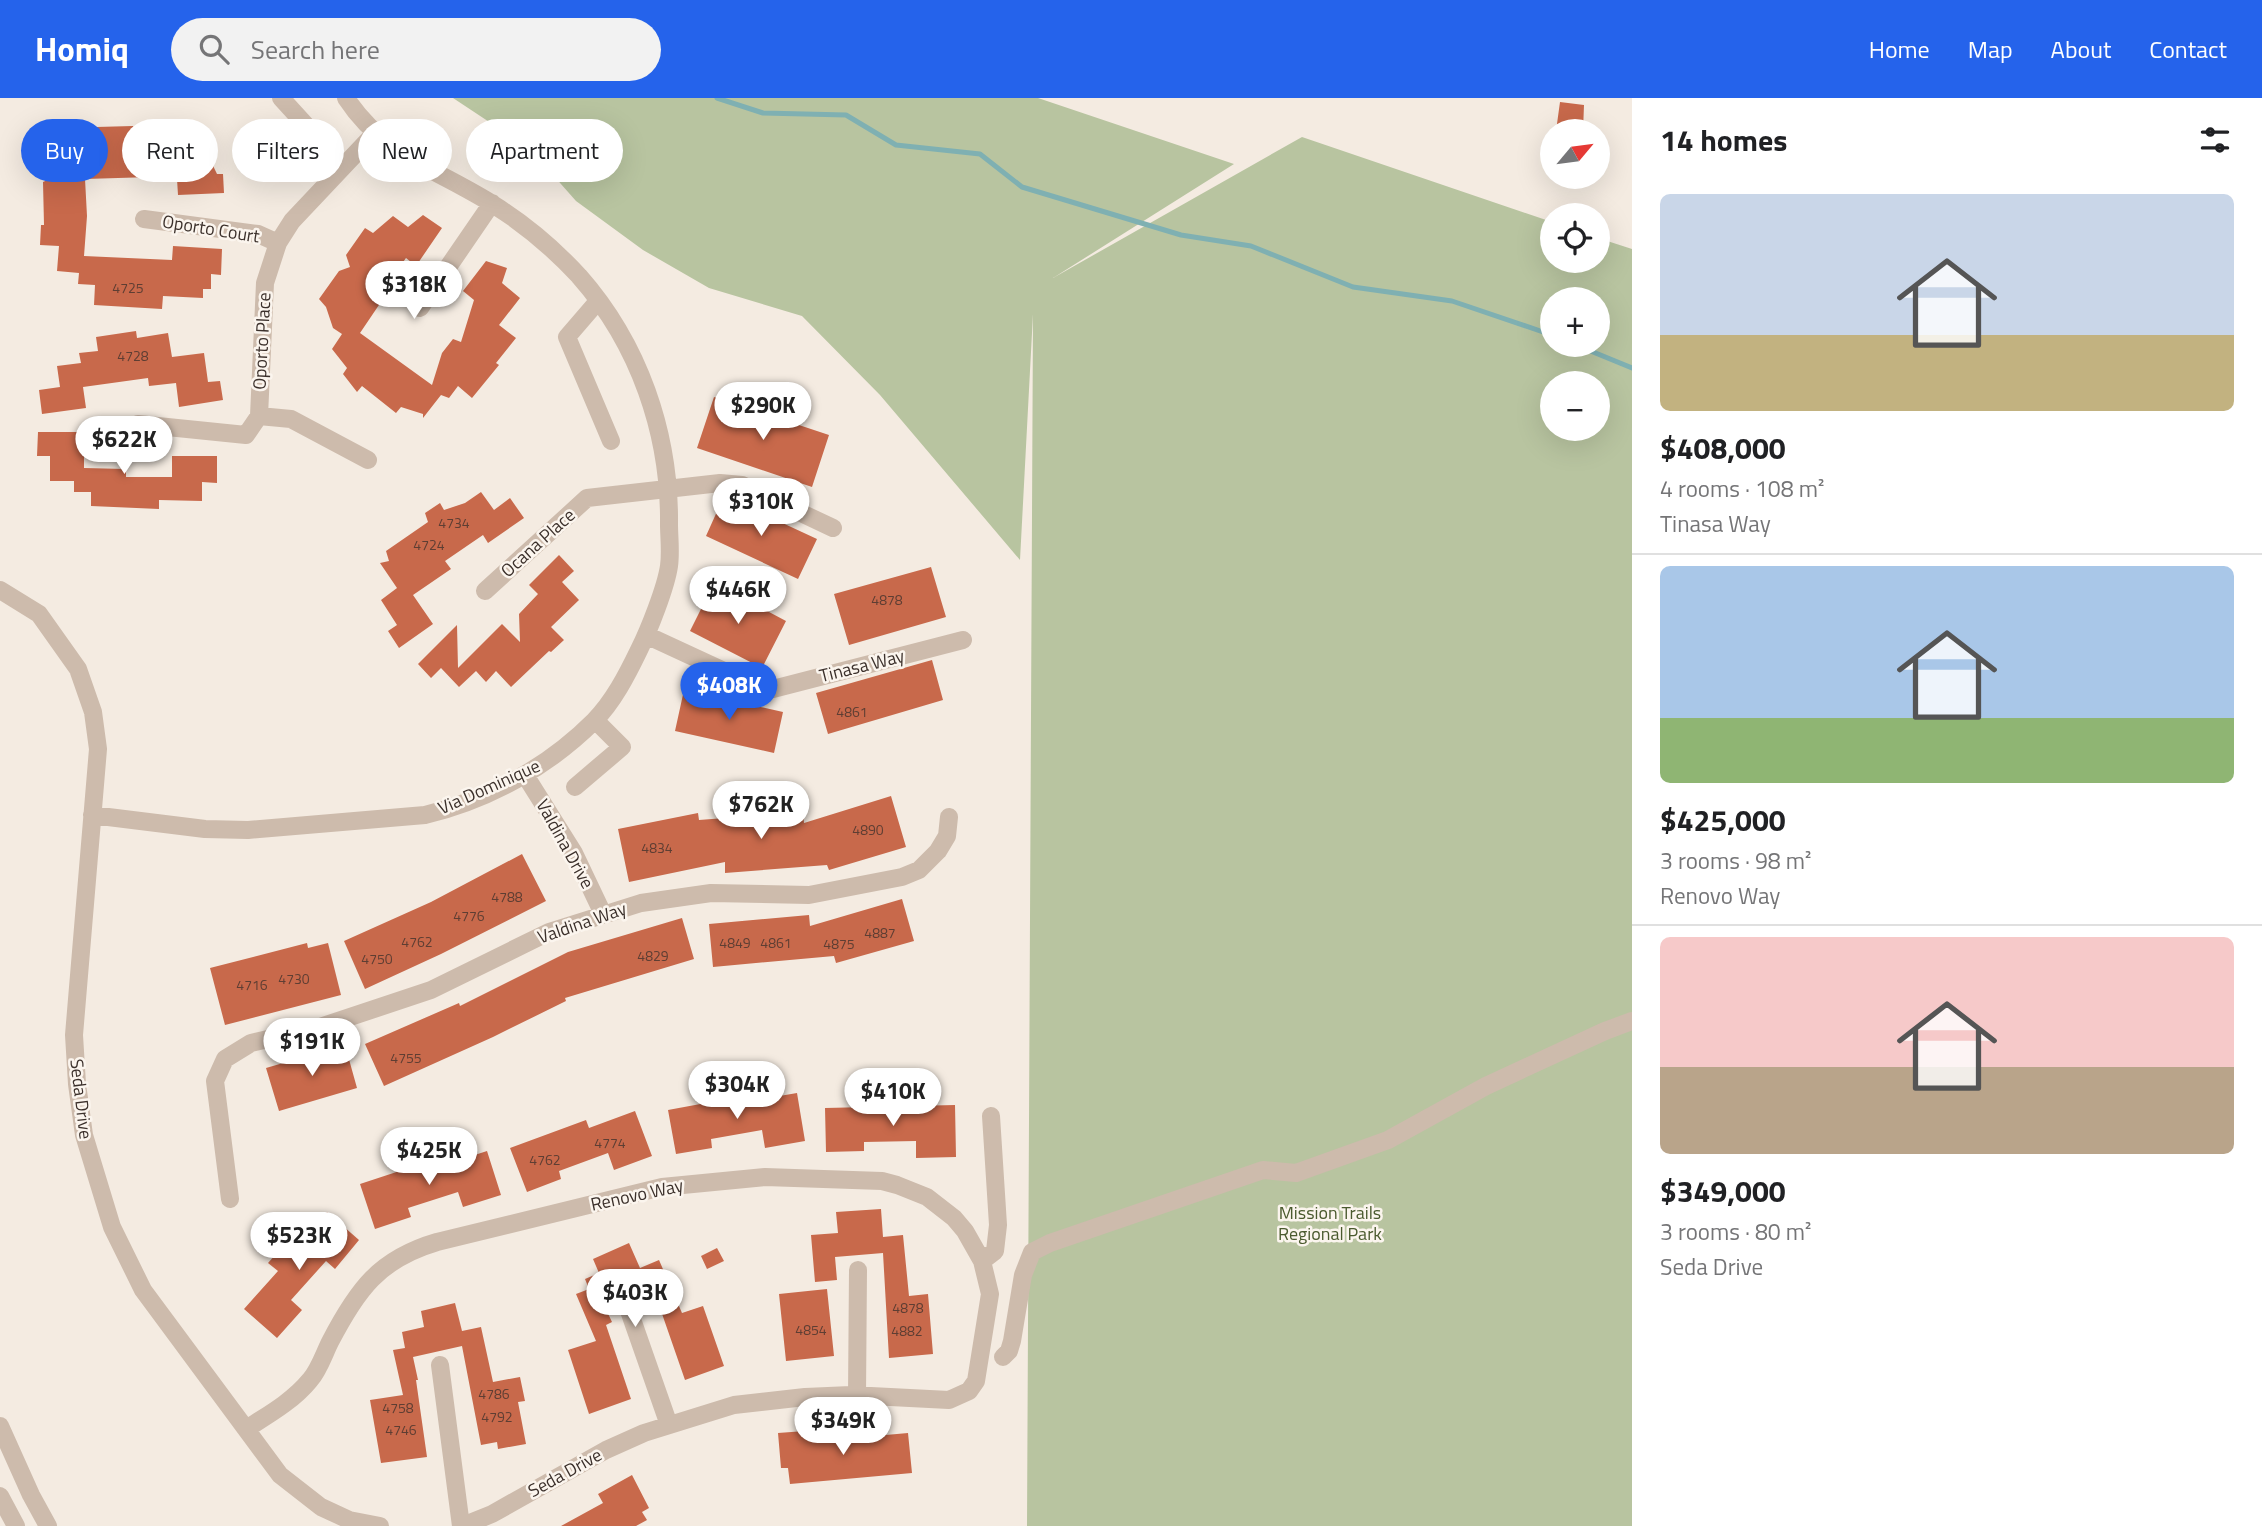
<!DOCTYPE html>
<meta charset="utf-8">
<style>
:root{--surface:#fff;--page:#f2f2f2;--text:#202124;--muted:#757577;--line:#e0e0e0;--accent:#2563eb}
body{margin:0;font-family:"Titillium Web",sans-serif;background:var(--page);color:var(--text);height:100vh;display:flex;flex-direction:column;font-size:26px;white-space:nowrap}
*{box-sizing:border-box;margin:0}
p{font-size:23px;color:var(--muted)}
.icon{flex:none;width:38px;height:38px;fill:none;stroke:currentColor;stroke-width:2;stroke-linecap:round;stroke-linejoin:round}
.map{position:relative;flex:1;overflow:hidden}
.drawer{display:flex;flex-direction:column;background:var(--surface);width:630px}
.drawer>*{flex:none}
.banner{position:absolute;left:21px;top:21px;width:665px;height:63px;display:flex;gap:14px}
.needle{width:46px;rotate:61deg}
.buttons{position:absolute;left:1540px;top:21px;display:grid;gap:14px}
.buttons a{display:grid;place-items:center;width:70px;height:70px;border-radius:50%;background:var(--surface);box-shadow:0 7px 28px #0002;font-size:35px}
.price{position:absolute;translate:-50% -60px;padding:0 16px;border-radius:24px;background:#fff;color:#222;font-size:23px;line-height:46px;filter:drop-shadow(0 2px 4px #0008)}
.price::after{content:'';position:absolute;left:50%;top:42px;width:21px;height:16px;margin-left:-10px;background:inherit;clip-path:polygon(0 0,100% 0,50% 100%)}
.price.selected{background:var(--accent);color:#fff}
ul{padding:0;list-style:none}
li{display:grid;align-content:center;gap:14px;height:371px;padding:0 28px}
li+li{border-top:2px solid var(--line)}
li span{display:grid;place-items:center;height:217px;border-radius:10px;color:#555}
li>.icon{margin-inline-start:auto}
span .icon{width:126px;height:126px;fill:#fffc;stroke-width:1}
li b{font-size:30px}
h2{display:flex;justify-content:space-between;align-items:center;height:84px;padding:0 28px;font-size:30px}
.pill{padding:0 24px;border-radius:32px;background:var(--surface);box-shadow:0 7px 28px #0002;font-size:24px;line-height:63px}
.pill.selected{background:var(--accent);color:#fff}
header{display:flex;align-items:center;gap:42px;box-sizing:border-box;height:98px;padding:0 35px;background:var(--accent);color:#fff}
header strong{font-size:33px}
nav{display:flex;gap:38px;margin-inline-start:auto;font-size:24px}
.search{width:490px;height:63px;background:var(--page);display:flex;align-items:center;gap:18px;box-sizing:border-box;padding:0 24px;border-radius:38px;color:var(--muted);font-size:26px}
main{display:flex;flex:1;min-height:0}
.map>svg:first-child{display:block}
</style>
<header>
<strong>Homiq</strong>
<div class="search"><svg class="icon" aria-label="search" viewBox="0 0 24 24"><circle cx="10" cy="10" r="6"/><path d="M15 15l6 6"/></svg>Search here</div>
<nav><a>Home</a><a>Map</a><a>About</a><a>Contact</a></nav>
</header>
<main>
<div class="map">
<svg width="1632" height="1428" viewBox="0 0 1632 1428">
<rect width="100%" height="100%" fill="#f4ebe1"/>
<!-- green -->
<path fill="#b8c4a0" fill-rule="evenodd" d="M453,0H1038L1234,66L1053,180L1302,39L1552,124V163H1598V140L1632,151V1428H1027L1033,216L1020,462L880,297L802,218L709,190L643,152L576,103L530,51ZM1552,201H1598V247H1552ZM1552,285H1598V331H1552Z"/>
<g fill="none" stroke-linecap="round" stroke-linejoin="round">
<!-- stream -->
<path stroke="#7fb0b2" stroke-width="5" d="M717,0L763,15L846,17L896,47L980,56L1022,89L1181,137L1251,148L1353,189L1452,203L1552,237
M1576,247L1632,270"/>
</g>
<!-- building -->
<path fill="#c8694b" d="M1560,4L1584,7L1583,33H1556Z
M133,28L134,30L173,29L174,48L203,47L217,76H223L224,95L178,97L177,81H152L151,79L85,81L87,118L84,158L172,162L173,148L222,151L221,177L211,176V191H203V200L163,198L162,211L94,207L95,187L78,186L79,175L57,173L59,148L40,147L41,127H44L43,84L61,76L60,61L84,60L83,47H97L96,29Z
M423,117L442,130L416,168L406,160L390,182L373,188L383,201L360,235L432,287L442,255L453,241L461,244L474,202L463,193L486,163L507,170L502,185L520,200L499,227L516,240L496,265L499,267L472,300L458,288L449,300L441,297L423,320V316L401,309L396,315L362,288L357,294L343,276L347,270L332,251L342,236L333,230L326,209L319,201L339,173L350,169L346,157L365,130L373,135L393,118L408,129Z
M136,233L137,240L168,235L172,259L204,255L208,284L220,283L223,302L179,309L176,285L149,288L148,280L83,289L86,310L42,316L39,292L60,289L57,268L81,265L79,255L98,253L96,239Z
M714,299L829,337L812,389L697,350Z
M38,334H84V370L126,371V379H172V358H217V385L202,384V403L159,402V411L91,408V394H74V383H50V358H37Z
M481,394L494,412L510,400L524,420L488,445L483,437L445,463L451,471L413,497L433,526L399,550L388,533L397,527L381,502L397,490L380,465L389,463L386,453L428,424L425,415L440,405L444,412L465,405Z
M724,398L817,441L798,481L706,438Z
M559,457L574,473L562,484L579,502L551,529L564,542L551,554L549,553L511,589L496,573L486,584L476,573L459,589L441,570L431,580L418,566L457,527L458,570L502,526L520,544L519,516L538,496L529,487Z
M931,469L946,519L849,547L834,496Z
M714,485L786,523L762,570L690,533Z
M932,562L943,602L828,636L816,595Z
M684,592L783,614L774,655L675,633Z
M891,698L906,749L829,772L827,767L725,775V764L629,784L618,731L698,715L699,722L803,714L804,725Z
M522,756L546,803L441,856L365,891L344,843L431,804Z
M902,801L914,843L836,865L834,858L713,869L709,826L809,817L810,828Z
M682,820L694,861L565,900L566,903L493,939L384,988L365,946L459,905L460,908L568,854Z
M307,845L308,850L328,845L341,897L225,927L210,870Z
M345,947L357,990L279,1013L266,970Z
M743,993L745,1004L797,995L805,1043L765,1050L762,1032L711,1041L712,1050L676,1056L668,1012L722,1002V997Z
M955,1007L956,1059L916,1060V1043L864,1044V1053L826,1054L825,1010Z
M635,1013L652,1058L614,1072L608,1055L559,1073L561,1081L527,1094L510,1050L586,1022L589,1030Z
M487,1053L501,1097L463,1109L458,1094L408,1110L411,1119L375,1131L360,1086L436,1061L438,1069Z
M881,1111L883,1139L903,1137L909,1198L928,1196L933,1256L889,1260L883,1155L835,1159L837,1182L815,1184L811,1137L838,1135L836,1114Z
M327,1114L359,1142L335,1171L326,1163L291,1202L302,1212L277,1240L244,1211L278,1173L268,1165L284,1147L289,1152L310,1128L312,1130Z
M629,1145L640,1170L659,1162L682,1215L703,1208L724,1268L685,1282L660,1210L646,1184L602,1203L612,1224L606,1227L631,1301L589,1316L568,1252L596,1243L576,1196L589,1191L585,1181L599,1175L593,1161Z
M717,1150L724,1163L707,1171L701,1158Z
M827,1191L834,1258L786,1263L779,1196Z
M455,1205L462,1233L481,1229L493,1284L520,1279L525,1303L518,1304L526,1346L498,1351L497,1344L481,1347L462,1248L413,1259L418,1282H416L427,1359L381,1365L370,1302L403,1297L393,1252L405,1250L402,1234L424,1229L421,1213Z
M818,1332L819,1343L908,1335L912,1375L790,1386L788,1370H781L778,1335Z
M632,1377L649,1410L642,1414L647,1422L636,1428H561L603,1405L598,1396Z"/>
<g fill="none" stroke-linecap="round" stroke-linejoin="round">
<!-- minor -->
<path stroke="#cdbbac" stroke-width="18" d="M281,0L343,68
M144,121L258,136L278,145
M598,203L567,239L611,343
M420,210L492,105
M259,318L291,321L368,362
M138,326L246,337L259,318L265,185L278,145L292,123L375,35
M0,492L39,516L78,571L93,614L98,651L74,937L77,986L84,1037L112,1129L143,1192L280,1377L321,1409L349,1422L380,1428
M485,493L587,400L720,385L742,387L833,430
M646,537L754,587L773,591L963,542
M525,677L574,755L603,816
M575,689L622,649L595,622
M92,717L205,731L248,732L425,717C488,702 548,669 594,623C613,604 627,577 639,552C649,532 666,489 669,468C671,454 669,439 669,426C670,335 639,246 579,178C554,151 526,127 494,107C439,72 384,58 346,0
M230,1101L215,983L225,961L251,945L320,929L431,892L549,834L641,805L711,795L809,797L902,779L919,772L938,753L947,738L949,719
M982,1163L995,1153L998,1127L991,1018
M627,1207L669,1327
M1003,1259L1009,1253L1012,1243L1023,1177L1032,1154L1050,1145L1263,1072L1296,1075L1388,1042L1486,988L1605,933L1632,923
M440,1267L461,1428
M857,1298L858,1172
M0,1328L31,1397L48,1428
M246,1331C268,1317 293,1303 310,1282C319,1272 324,1256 330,1244C357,1192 379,1161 437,1144L662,1089L765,1079L882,1083L897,1087L927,1099L954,1120L965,1133L982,1163L990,1196L976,1283L969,1293L949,1302L851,1297L805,1299L734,1307L644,1335L606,1352L492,1416L462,1428
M0,1398L16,1428"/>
</g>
<g text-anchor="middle" stroke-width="5" stroke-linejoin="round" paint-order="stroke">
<!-- number labels -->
<g font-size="14" fill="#5e3e33">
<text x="128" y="195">4725</text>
<text x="133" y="263">4728</text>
<text x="454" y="430">4734</text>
<text x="429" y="452">4724</text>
<text x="887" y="507">4878</text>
<text x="852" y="619">4861</text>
<text x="868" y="737">4890</text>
<text x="657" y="755">4834</text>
<text x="507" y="804">4788</text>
<text x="469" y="823">4776</text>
<text x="880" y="840">4887</text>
<text x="417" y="849">4762</text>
<text x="735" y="850">4849</text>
<text x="776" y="850">4861</text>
<text x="839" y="851">4875</text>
<text x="653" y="863">4829</text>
<text x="377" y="866">4750</text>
<text x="294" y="886">4730</text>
<text x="252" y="892">4716</text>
<text x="406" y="965">4755</text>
<text x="610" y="1050">4774</text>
<text x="545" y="1067">4762</text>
<text x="908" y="1215">4878</text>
<text x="811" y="1237">4854</text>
<text x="907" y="1238">4882</text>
<text x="494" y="1301">4786</text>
<text x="398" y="1315">4758</text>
<text x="497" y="1324">4792</text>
<text x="401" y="1337">4746</text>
</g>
<!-- street labels -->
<g font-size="18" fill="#3b302b" stroke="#fbf5ee">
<text transform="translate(211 131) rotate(9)" y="6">Oporto Court</text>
<text transform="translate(262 243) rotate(-87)" y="6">Oporto Place</text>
<text transform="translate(538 445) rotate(-42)" y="6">Ocana Place</text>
<text transform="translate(862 568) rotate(-14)" y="6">Tinasa Way</text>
<text transform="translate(489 689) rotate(-24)" y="6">Via Dominique</text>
<text transform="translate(565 746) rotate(61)" y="6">Valdina Drive</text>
<text transform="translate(582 825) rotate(-19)" y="6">Valdina Way</text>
<text transform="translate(81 1001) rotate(83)" y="6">Seda Drive</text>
<text transform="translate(637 1097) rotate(-12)" y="6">Renovo Way</text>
<text transform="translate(565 1375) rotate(-29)" y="6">Seda Drive</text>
</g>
<!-- park labels -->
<g font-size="18" fill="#4a5a2e" stroke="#fbf5ee">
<text x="1330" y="1121">Mission Trails<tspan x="1330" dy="21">Regional Park</tspan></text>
</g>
</g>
</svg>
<div class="buttons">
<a><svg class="needle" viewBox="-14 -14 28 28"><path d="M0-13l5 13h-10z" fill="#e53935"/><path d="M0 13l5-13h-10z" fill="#757577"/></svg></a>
<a><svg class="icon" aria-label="locate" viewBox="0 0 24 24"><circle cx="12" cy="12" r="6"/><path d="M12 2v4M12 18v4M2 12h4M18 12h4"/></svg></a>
<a>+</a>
<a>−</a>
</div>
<b class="price" style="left:414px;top:223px">$318K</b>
<b class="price" style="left:763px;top:344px">$290K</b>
<b class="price" style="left:124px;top:378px">$622K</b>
<b class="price" style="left:761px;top:440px">$310K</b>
<b class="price" style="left:738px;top:528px">$446K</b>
<b class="price selected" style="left:729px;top:624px">$408K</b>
<b class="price" style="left:761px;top:743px">$762K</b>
<b class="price" style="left:312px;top:980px">$191K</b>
<b class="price" style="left:737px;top:1023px">$304K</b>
<b class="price" style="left:893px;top:1030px">$410K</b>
<b class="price" style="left:429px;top:1089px">$425K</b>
<b class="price" style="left:299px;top:1174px">$523K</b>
<b class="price" style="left:635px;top:1231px">$403K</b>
<b class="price" style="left:843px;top:1359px">$349K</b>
<div class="banner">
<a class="pill selected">Buy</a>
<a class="pill">Rent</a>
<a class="pill">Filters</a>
<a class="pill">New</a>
<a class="pill">Apartment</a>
</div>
</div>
<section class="drawer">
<h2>14 homes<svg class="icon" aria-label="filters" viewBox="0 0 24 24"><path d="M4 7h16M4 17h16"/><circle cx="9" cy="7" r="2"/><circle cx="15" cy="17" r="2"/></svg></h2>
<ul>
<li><span style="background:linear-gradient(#c9d6e8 65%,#c2b280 0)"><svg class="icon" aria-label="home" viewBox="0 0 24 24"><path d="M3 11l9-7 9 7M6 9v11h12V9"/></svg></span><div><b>$408,000</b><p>4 rooms · 108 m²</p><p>Tinasa Way</p></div></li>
<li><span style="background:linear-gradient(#a9c7e8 70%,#8fb573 0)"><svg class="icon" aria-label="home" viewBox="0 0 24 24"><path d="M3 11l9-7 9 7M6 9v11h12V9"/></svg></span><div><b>$425,000</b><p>3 rooms · 98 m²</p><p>Renovo Way</p></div></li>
<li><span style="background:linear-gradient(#f6c9c9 60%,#b9a48a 0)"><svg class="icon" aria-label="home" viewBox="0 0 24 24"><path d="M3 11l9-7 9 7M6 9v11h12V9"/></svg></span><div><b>$349,000</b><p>3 rooms · 80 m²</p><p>Seda Drive</p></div></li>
</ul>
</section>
</main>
